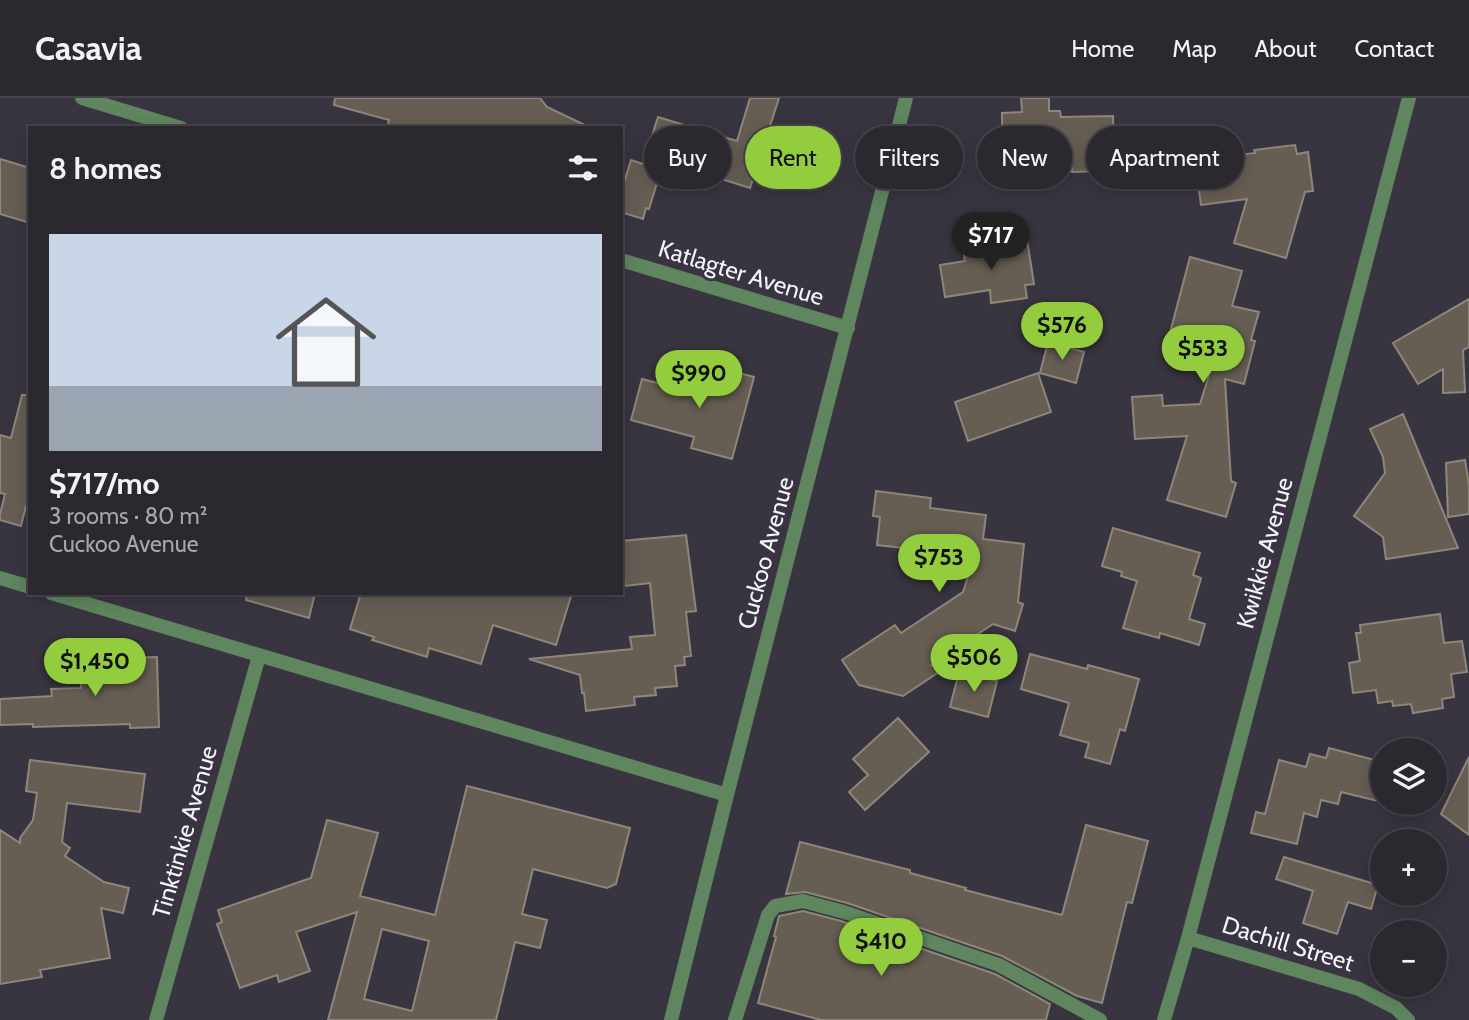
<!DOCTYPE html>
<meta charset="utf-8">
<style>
:root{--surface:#2b2830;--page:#333038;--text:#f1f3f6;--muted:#a6a6ab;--line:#47444c;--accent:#93cc3d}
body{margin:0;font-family:Cabin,sans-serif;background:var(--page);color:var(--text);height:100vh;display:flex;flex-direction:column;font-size:26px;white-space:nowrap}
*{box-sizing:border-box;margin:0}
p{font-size:23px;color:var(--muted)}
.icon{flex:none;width:38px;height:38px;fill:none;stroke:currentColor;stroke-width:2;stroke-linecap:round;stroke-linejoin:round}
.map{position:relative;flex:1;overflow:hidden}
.panel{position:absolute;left:28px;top:28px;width:595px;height:469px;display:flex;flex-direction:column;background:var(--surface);border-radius:0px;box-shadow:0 4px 18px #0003,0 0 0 2px var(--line)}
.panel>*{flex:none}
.guide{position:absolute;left:644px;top:28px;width:665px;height:63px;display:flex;gap:14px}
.controls{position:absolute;left:1370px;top:640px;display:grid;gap:14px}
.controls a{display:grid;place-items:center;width:77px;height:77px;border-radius:50%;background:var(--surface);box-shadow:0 4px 18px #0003,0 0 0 2px var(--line);font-size:35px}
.price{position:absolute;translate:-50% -60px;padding:0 16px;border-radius:24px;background:var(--accent);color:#111;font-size:23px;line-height:46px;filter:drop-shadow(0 2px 4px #0008)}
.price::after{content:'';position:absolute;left:50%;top:42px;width:21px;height:16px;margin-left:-10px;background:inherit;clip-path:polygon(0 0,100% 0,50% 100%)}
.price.active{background:#222;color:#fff}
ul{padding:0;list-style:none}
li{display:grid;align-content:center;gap:14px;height:371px;padding:0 21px}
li+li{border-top:2px solid var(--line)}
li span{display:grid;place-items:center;height:217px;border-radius:0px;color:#555}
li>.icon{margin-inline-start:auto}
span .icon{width:126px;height:126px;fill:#fffc;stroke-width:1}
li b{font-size:30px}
h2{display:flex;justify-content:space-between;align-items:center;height:84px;padding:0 21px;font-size:30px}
.pill{padding:0 24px;border-radius:32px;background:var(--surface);box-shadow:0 4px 18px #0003,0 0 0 2px var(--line);font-size:24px;line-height:63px}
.pill.active{background:var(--accent);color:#111}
header{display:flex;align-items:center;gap:42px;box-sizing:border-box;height:98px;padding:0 35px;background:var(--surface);border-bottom:2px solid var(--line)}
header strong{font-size:33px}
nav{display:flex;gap:38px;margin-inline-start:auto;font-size:24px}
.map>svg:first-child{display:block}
</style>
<header>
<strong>Casavia</strong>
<nav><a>Home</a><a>Map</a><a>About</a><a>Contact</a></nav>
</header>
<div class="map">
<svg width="1469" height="922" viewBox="0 0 1469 922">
<rect width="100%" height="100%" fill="#393540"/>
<!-- building -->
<path fill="#665e53" stroke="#8f867b" stroke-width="2" fill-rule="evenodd" d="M335,0H540L547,9L591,30H387L389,22L334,7Z
M750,0H779L750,90L693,72L690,81L661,72L649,111L646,110L643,121L621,114V94L631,62L643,66L658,19L737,43Z
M1021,0H1049V13H1060L1061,19L1113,18L1114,56L1104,57V73L1072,74L1071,58L1007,59V43H1002V15L1022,14Z
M1295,47L1297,56L1308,54L1313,93L1305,94L1286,160L1234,145L1247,101L1201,107L1195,63L1255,55L1254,52Z
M0,61L30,70V125L0,116Z
M1027,141L1034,186L1025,187L1027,200L991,205L990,192L945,199L940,167L965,163L963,150Z
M1190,159L1242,173L1232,208L1259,214L1251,242L1255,243L1244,286L1225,281L1231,383L1236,385L1226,419L1167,402L1187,338L1135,341L1132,299L1162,297L1163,308L1200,306L1211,271L1180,263L1182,254L1166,250Z
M1469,201V249L1463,252L1465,294L1443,295V271L1418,286L1393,245Z
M1048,244L1084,254L1076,285L1040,275Z
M713,268L754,279L732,361L691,350L694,339L631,322L642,281L705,297Z
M1038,275L1051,314L968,343L955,304Z
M22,297H30V409L26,408L21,428L0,422V416L5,396L0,395V337L11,340Z
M1403,316L1458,450L1386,461L1383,439L1354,418L1385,375L1383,359L1370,331Z
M1465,362L1469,387V416L1448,419L1446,365Z
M876,393L931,400L930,410L986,417L983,441L1024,446L1018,504L1023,506L1015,533L993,526L931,567L945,570L903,598L859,587L842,562L895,527L901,535L963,494L976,453L912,445V451L877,447L880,419L873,418Z
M1113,430L1200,455L1193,477L1201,480L1189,521L1205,526L1199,547L1160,535L1159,540L1123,530L1137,483L1121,478L1122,474L1102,468Z
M686,437L696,513L686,514L691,558L684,559L685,567L675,568L677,588L655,590L656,597L634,599L635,607L586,613L584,595H582L580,577L529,561L632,551L630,539L655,537L650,485L625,488L624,483H621V443Z
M247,495H315L309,520L246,502Z
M361,495H572L556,547L493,527L481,566L429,550L427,559L372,542L374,539L350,531Z
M1440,516L1444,545L1462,543L1467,574L1451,576L1454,599L1442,601L1443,610L1413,615L1411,606L1393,608L1392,603L1378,605L1376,592L1353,595L1349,565L1360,563L1356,535H1361L1360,527Z
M1030,556L1087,571L1088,567L1139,581L1125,633L1120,631L1110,666L1085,659L1089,645L1060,637L1069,605L1021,591Z
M124,559V560L157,559L159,629L130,630V626L33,629V626L0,627V601L52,598L51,591L81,590L80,560Z
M959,574L997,583L988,619L950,609Z
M898,620L929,654L865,712L849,694L868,677L853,661Z
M1329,650L1382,664V704L1341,694L1338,706L1321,702L1317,719L1304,715L1297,746L1251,735L1256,714L1265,716L1279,662L1306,669L1310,656L1326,660Z
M1469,659V737L1441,716Z
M30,662L145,676L140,714L67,705L62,744L70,750L65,758L104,784L129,790L123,815L101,810L110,860L40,872L42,879L0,886V732L20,745V740L33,722L37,695L26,693Z
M467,688L630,730L616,786L607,790L533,771L522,816L547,822L540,850L515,844L496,922H328L357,814L296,834L310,873L279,884L277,877L240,890L217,826L222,824L218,812L311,780L327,722L378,735L360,798L435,817ZM382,831L429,843L412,913L364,901Z
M1086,727L1148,743L1132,805L1127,804L1102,905L1077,898L1002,858L847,805L805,794L786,796L800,744L910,772V775L966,790L965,792L1062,817Z
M1284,759L1378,787L1371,811L1348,804L1337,836L1303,825L1313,793L1276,781Z
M803,813L841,823L995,876L1050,906L1046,922H821L758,905L776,839L774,838L779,818Z"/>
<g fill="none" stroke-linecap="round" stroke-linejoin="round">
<!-- lane -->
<path stroke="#5f865e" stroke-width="14" d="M735,922L768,817L775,808L803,803L844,814L999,867L1100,922"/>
<!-- street -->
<path stroke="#5f865e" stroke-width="14" d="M82,0L181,30
M621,162L848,230
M0,480L30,489
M51,495L727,697
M1188,840L1359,891L1396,910L1408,922
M156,922L259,558
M671,922L727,697L906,0
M1164,922L1188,840L1409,0"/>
</g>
<g text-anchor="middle" stroke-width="6" stroke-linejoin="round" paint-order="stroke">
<!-- street labels -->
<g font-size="24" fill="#f6f3fb" stroke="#393540">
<text transform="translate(741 175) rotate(17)" y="8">Katlagter Avenue</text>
<text transform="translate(766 455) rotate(-75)" y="8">Cuckoo Avenue</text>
<text transform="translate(1265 455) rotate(-75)" y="8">Kwikkie Avenue</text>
<text transform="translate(185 734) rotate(-74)" y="8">Tinktinkie Avenue</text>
<text transform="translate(1288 846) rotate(17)" y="8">Dachill Street</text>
</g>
</g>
</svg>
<div class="controls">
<a><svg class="icon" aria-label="layers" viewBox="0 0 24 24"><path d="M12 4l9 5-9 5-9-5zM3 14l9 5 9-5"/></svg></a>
<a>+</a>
<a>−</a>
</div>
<b class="price active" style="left:991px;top:174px">$717</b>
<b class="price" style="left:1062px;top:264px">$576</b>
<b class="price" style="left:1203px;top:287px">$533</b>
<b class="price" style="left:699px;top:312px">$990</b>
<b class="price" style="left:939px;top:496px">$753</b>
<b class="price" style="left:974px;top:596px">$506</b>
<b class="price" style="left:95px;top:600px">$1,450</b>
<b class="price" style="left:881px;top:880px">$410</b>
<div class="guide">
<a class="pill">Buy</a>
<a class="pill active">Rent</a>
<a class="pill">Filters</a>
<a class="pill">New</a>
<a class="pill">Apartment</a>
</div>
<section class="panel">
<h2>8 homes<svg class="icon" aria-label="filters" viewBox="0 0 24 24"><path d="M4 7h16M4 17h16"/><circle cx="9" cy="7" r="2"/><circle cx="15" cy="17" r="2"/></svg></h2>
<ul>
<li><span style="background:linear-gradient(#c9d6e8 70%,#9aa5b1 0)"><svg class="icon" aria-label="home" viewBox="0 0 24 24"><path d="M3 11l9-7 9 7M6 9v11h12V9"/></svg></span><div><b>$717/mo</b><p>3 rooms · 80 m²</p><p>Cuckoo Avenue</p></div></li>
</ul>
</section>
</div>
